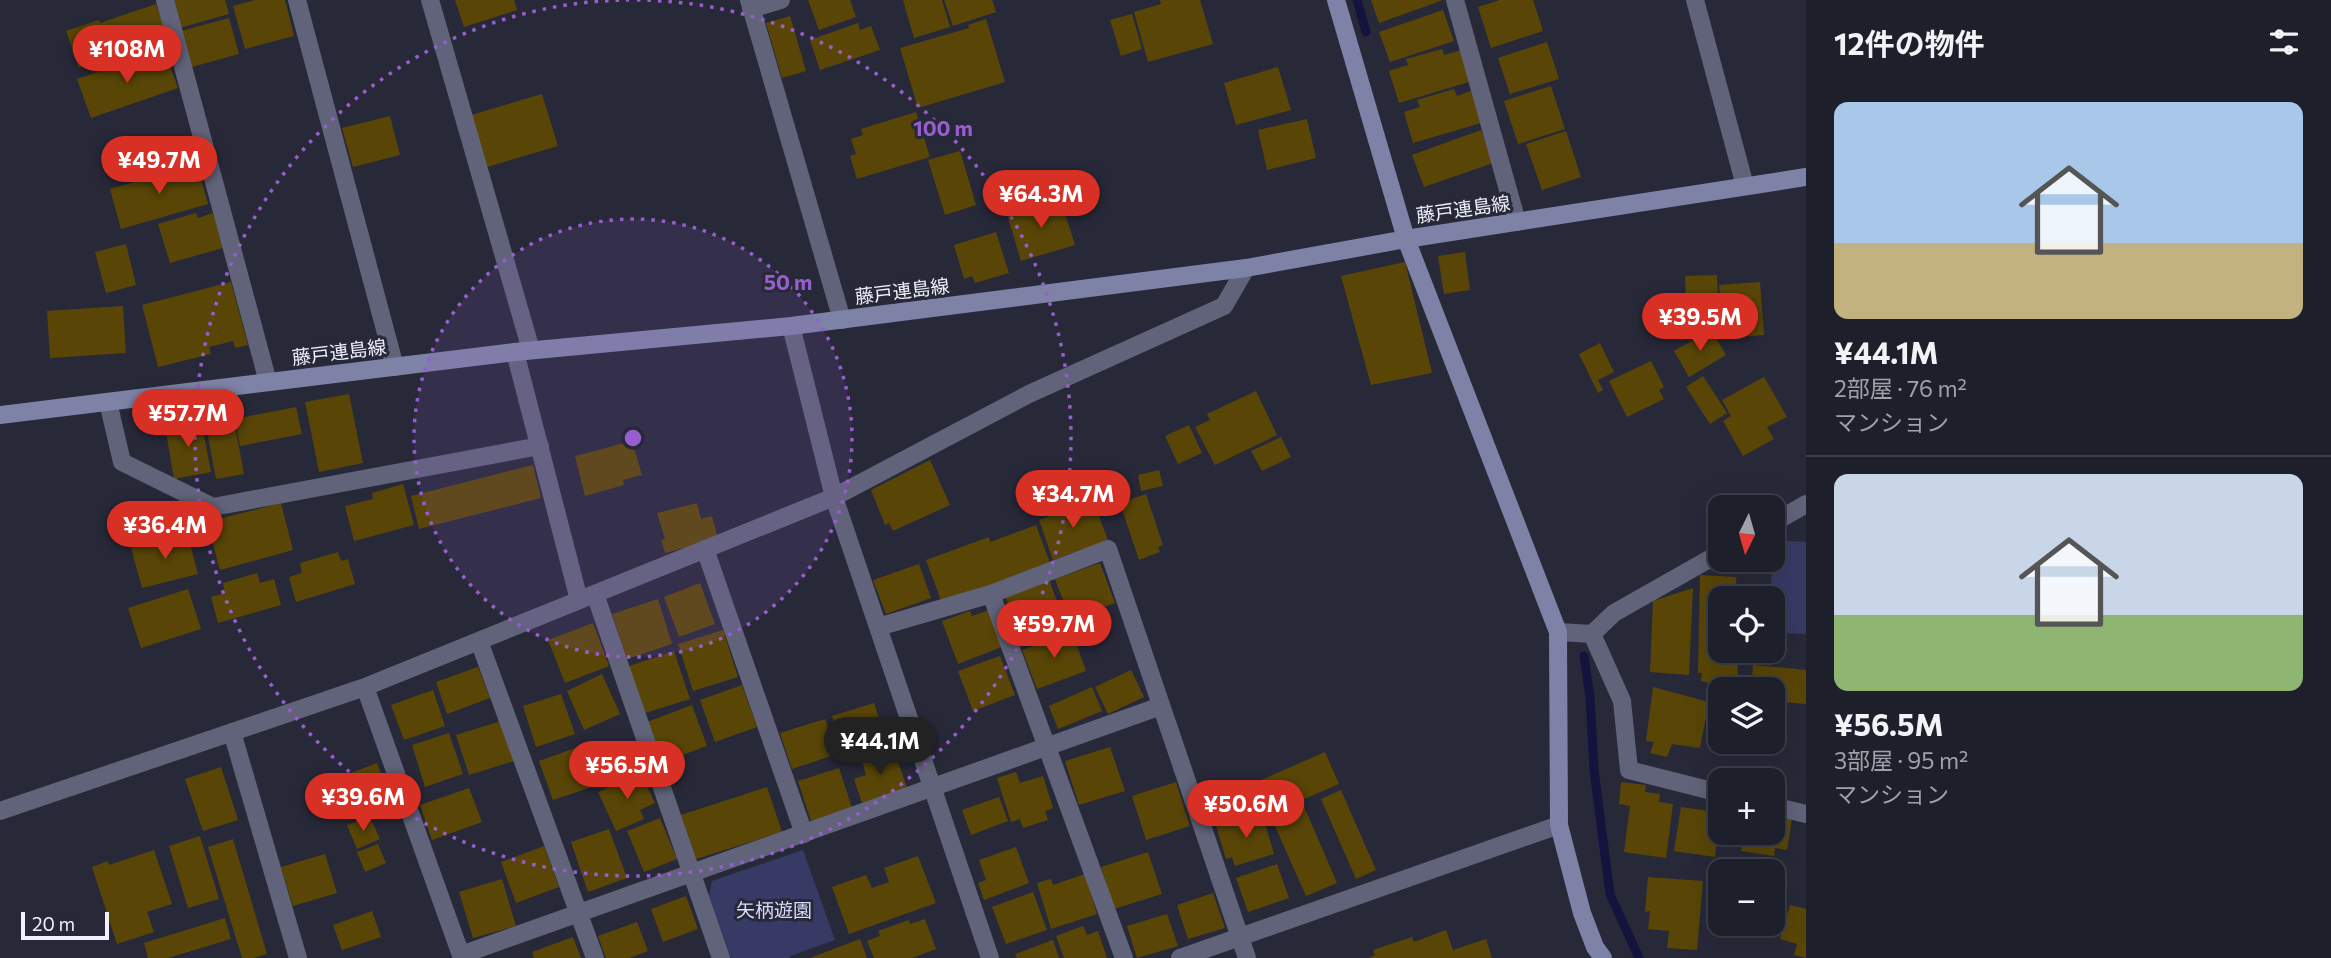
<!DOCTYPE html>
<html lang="ja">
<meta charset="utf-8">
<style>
:root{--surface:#1d1f2b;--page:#252733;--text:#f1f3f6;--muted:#a0a2a9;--line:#3b3d47;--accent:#d93025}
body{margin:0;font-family:Commissioner,"Noto Sans JP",sans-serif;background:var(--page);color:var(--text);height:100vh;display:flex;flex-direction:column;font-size:26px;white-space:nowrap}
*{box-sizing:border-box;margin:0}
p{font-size:23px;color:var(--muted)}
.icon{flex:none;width:38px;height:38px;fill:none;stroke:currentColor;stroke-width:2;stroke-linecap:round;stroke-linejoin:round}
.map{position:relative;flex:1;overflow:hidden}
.drawer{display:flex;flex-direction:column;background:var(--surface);width:525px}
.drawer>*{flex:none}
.needle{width:46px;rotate:185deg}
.tools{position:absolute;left:1708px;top:495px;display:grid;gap:14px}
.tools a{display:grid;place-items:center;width:77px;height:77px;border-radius:14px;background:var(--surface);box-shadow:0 7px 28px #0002,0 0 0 2px var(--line);font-size:35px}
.scale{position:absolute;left:21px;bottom:18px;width:88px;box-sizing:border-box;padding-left:7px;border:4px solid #eff1fc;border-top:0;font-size:19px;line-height:24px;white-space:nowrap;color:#eff1fc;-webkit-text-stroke:5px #272939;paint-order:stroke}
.price{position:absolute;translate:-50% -60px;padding:0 16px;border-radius:24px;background:var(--accent);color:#fff;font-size:23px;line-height:46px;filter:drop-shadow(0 2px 4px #0008)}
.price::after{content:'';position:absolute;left:50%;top:42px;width:21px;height:16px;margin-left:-10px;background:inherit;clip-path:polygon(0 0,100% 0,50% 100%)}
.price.selected{background:#222;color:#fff}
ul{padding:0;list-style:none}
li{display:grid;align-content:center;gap:14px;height:371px;padding:0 28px}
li+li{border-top:2px solid var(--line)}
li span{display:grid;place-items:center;height:217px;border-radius:14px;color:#555}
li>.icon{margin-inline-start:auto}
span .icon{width:126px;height:126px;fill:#fffc;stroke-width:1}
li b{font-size:30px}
h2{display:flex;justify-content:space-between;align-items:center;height:84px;padding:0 28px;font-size:30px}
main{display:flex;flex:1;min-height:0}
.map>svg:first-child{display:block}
</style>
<main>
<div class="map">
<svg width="1806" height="958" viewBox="0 0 1806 958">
<rect width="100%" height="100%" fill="#272939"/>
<!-- green -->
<path fill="#373a64" d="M1774,540L1806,542V634L1783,633L1773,622V598H1770Z
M803,850L835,940L790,956V958H731L709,896L712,881Z"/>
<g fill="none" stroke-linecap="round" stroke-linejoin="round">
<!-- stream -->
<path stroke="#14133d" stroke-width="9" d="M1357,0L1366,32
M1584,656L1590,697L1594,770L1610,894L1639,958"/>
</g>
<!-- building -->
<path fill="#594607" d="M171,0H225L229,14L180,28Z
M255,0H285L294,36L245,49L233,6Z
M455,0H514L517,10L464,27Z
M808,0H850L856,17L819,30Z
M903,0H942L950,27L914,38Z
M944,0H992L996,12L953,26Z
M1160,0H1200L1213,44L1148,62L1134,12L1161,4Z
M1371,0H1443L1379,23Z
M1500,0H1533L1543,31L1491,48L1478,7Z
M156,4L169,42L110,62L109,58L79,68L66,31L99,20L100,23Z
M1443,10L1454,41L1390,62L1379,32Z
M1132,14L1142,49L1121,56L1110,20Z
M790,16L806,71L782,78L766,23Z
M229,18L239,54L192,67L181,31Z
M986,19L1005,82L918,108L900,48L969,28L968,25Z
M858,23L860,30L871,26L880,50L820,70L810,40Z
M1547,42L1559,79L1510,94L1498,58Z
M1442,49L1444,55L1462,50L1472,81L1399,103L1389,71L1408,65L1406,59Z
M165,52L178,88L91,118L77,79L110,68L111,71Z
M1278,67L1291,110L1236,125L1224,83Z
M1551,86L1565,129L1518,144L1504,101Z
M1454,89L1457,96L1471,91L1481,123L1413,143L1404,112L1420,107L1417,100Z
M542,94L558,146L487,167L471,115Z
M916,112L930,157L857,179L850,156L856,154L851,139L863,135L861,129Z
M390,116L400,155L353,167L342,128Z
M1307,119L1316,158L1267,170L1258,130Z
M1481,130L1493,163L1424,187L1412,155Z
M1566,131L1581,177L1542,190L1526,144Z
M960,151L976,205L945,215L928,160Z
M197,164L208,204L121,229L110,189Z
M1060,198L1075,245L1021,261L1007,214Z
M196,213L198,218L213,213L223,248L170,263L158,224Z
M996,232L1009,273L975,283L972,276L964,279L954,245Z
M126,244L136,285L106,293L95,252Z
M1465,252L1470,290L1444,294L1438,256Z
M1405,262L1432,373L1371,385L1341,276Z
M1717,275L1719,326L1687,327L1685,276Z
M231,282L248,345L235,348L233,341L209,347L211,354L158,367L142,305Z
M1760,282L1764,335L1724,338L1719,285Z
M123,306L126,353L50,358L47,311Z
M1711,330L1726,355L1689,377L1674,351Z
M1600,343L1614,372L1598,380L1603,390L1598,393L1579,354Z
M1651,361L1664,387L1659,390L1664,399L1627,417L1609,381Z
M1703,376L1727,413L1710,424L1686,387Z
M1764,377L1787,417L1767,427L1774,439L1743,456L1723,421L1731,416L1722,400Z
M1256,391L1277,435L1215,465L1195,427L1210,420L1207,414Z
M349,394L363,463L319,472L305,402Z
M296,407L302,434L240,446L235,419Z
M201,420L211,472L174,479L165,426Z
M1189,425L1202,453L1178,464L1165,436Z
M235,426L244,474L216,479L207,431Z
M1281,437L1291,457L1262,471L1251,451Z
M632,441L642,475L623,480L624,485L585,496L575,456Z
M930,460L950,505L893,531L889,523L885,525L871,490Z
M533,465L541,498L419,529L411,496Z
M1159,470L1163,486L1141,491L1138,475Z
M403,484L414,525L354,541L345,506L373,499L372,493Z
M1146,494L1163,545L1158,547L1160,552L1139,560L1120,503Z
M1093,501L1108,540L1053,560L1039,520Z
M281,503L293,550L220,570L207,522Z
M697,503L701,519L712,516L718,539L665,553L661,540L665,539L657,513Z
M1036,525L1050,563L942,603L926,560L989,537L990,542Z
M187,533L198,574L142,588L131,548Z
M338,552L341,561L348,559L355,584L296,602L289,577L302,573L300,563Z
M1100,563L1115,603L1070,619L1055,579Z
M919,564L931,598L886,614L873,580Z
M257,573L260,583L274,579L281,605L218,623L211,597L225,593L223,583Z
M1700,575L1736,577L1737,598H1720V651H1737L1738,679L1735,678L1734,688L1701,681L1702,673H1698Z
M1048,577L1066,625L1021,642L1004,593Z
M700,583L715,624L679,637L664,597Z
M1693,588L1689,675L1650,672L1653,601Z
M188,589L201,629L141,648L128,608Z
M658,599L672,644L627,659L612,614Z
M990,610L1004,646L958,664L942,621L970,611L972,616Z
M593,623L609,666L565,683L548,640Z
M723,630L738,677L693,691L678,644Z
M1072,632L1086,671L1037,689L1022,650Z
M674,651L690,699L645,713L629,666Z
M1000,656L1015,695L973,711L958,671Z
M1753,665L1806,670V704L1773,701V690H1751Z
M478,667L490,698L447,714L436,682Z
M1131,670L1144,697L1108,714L1095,687Z
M602,674L620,714L584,730L567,691Z
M742,685L757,727L715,742L700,700Z
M1092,687L1102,711L1058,729L1049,706Z
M1653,687L1709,702L1700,748L1672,744L1667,757L1650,753L1654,742L1646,741Z
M433,690L445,726L404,740L391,705Z
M561,694L575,734L536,747L523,706Z
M874,703L884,734L842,748L832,716Z
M692,705L707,746L663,762L647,722Z
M825,719L837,754L792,769L780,733Z
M501,721L514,761L469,775L456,735Z
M449,733L463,774L425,787L412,745Z
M581,746L595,786L553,800L539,761Z
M1110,747L1125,791L1079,805L1065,761Z
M894,750L907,788L862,803L854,779L866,775L862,761Z
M1325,752L1339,784L1274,812L1261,780Z
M377,763L392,802L350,819L335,779Z
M221,767L238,820L203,831L185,779Z
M839,768L852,808L811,821L798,781Z
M640,772L655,803L640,810L644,819L616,831L598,792Z
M1016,772L1020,783L1043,776L1053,808L1045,811L1048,820L1023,828L1020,819L1011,822L997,778Z
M1176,782L1190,826L1146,840L1132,796Z
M1621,782L1646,785L1645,792L1660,794L1659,802L1673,804L1666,858L1624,852L1630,806L1619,804Z
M767,787L782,832L696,859L681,815Z
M469,788L482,822L432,840L420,805Z
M1341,790L1376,870L1356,879L1321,799Z
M999,797L1008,821L971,835L962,810Z
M1303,804L1337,883L1306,896L1271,817Z
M1681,807L1709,811L1708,817L1720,819L1715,857L1674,851Z
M1262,813L1274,854L1235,866L1232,857L1226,859L1216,826Z
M1773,816L1792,819L1787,850L1775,848L1774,856L1741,851L1744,833H1773Z
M370,817L380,839L357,849L347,825Z
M660,818L677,859L644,872L627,831Z
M609,829L627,878L588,892L571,842Z
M200,836L219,899L188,908L169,846Z
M233,839L267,954L254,958H242L208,847Z
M378,844L386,863L365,872L357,852Z
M544,846L559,887L516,903L501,862Z
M1016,847L1029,883L984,900L978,883L986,880L979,860Z
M154,850L172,904L147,912L154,932L117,944L92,867L108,861L109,865Z
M1148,852L1162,894L1114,909L1101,867Z
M325,854L337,893L293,906L281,867Z
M918,856L936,903L849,934L832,887L866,875L872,888L889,882L884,868Z
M1734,863L1785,870L1779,921H1773V872H1733Z
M1277,864L1289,898L1248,912L1236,878Z
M1085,874L1097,914L1051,929L1037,883L1051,879L1053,885Z
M1648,877L1703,881L1697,950L1667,948L1669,931L1648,929L1650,911L1645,912Z
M502,879L516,926L473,938L459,892Z
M1033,892L1047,930L1006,944L992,907Z
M1213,893L1225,928L1188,939L1177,905Z
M686,896L698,929L663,942L651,909Z
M1790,905L1806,909V958L1794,955L1797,944L1780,939Z
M372,911L381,937L342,950L333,925Z
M1167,914L1178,946L1137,958L1127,926Z
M225,918L231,939L168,958H148L144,943Z
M925,919L936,949L912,958H874L867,941L880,936L878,931L909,920L910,924Z
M637,922L648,951L629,958H606L598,936Z
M1083,926L1087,935L1098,931L1107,958H1064L1056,936Z
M1446,930L1453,950L1486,939L1492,958H1369L1375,955L1373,950L1412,937L1414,942Z
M573,937L581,958H534L532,952Z
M860,939L867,958H810Z
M1053,940L1059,958H1017L1015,954Z"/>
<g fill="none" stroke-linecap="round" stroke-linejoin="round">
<!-- street -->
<path stroke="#606379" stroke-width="18" d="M165,0L268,382
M297,0L395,367
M430,0L531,350
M749,0L842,320
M1455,0L1517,222
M1695,0L1745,186
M751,9L781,0
M791,326L834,497L990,958
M515,352L579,600
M108,402L122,462L213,507L540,446
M1773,523L1806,504
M705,549L804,834
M595,594L721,958
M991,594L1124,958
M878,627L991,594L1108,549L1247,958
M1558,632L1592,634L1622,701L1629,770L1720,793
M1592,634L1614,613L1720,553
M479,641L595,958
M365,687L462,958
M232,732L298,958
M1773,806L1806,814
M0,811L365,687L834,497L1029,394L1224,306L1246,268
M461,955L1161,706
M1180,958L1559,825"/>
<!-- secondary -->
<path stroke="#7e82a6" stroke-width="18" d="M1336,0L1406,239L1558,632L1559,825L1582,913L1595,947L1603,958
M0,415L515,352L791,326L1246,268L1406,239L1806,177"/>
</g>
<!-- distance rings -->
<circle cx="633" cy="438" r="219" fill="#985dce" fill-opacity=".12"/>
<g fill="none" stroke="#985dce" stroke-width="3.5" stroke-dasharray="3.5 7">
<circle cx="633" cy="438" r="219"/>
<path d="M637 0A438 438 0 1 1 629 0"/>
</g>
<g text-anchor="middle" stroke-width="6" stroke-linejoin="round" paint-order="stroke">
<!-- street labels -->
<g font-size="19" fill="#eff1fc" stroke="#272939">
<text transform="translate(1463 209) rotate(-8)" y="7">藤戸連島線</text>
<text transform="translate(902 291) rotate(-7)" y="7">藤戸連島線</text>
<text transform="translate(339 352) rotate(-7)" y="7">藤戸連島線</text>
</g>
<!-- park labels -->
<g font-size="19" fill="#d8dcfc" stroke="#272939">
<text x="774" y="917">矢柄遊園</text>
</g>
</g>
<circle cx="633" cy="438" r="10" fill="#985dce" stroke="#272939" stroke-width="3.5"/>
<g font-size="21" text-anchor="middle" font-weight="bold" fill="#985dce" stroke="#272939" stroke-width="6" stroke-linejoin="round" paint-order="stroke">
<text x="943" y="136">100 m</text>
<text x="788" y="290">50 m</text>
</g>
</svg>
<div class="tools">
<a><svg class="needle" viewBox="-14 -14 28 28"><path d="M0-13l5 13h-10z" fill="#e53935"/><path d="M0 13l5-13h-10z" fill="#a0a2a9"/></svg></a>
<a><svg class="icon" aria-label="locate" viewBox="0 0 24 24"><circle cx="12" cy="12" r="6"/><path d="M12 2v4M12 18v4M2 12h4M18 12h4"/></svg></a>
<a><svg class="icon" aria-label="layers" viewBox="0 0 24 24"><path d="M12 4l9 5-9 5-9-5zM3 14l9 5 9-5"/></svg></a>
<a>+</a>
<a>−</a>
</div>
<div class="scale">20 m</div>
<b class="price" style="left:127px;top:85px">¥108M</b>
<b class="price" style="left:159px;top:196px">¥49.7M</b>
<b class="price" style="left:1041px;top:230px">¥64.3M</b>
<b class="price" style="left:1700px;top:353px">¥39.5M</b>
<b class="price" style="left:188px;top:449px">¥57.7M</b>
<b class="price" style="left:1073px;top:530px">¥34.7M</b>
<b class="price" style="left:165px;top:561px">¥36.4M</b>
<b class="price" style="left:1054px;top:660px">¥59.7M</b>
<b class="price selected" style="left:880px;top:777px">¥44.1M</b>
<b class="price" style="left:627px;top:801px">¥56.5M</b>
<b class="price" style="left:363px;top:833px">¥39.6M</b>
<b class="price" style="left:1246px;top:840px">¥50.6M</b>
</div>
<section class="drawer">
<h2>12件の物件<svg class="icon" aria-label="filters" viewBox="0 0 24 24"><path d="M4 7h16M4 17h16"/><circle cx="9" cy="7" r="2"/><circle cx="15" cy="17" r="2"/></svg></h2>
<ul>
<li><span style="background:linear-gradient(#a9c7e8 65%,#c2b280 0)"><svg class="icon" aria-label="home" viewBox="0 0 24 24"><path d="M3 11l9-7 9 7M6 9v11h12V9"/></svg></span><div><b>¥44.1M</b><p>2部屋 · 76 m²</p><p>マンション</p></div></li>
<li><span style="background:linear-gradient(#c9d6e8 65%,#8fb573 0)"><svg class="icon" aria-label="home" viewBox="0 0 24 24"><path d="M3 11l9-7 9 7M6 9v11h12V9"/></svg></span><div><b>¥56.5M</b><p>3部屋 · 95 m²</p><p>マンション</p></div></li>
</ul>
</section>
</main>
